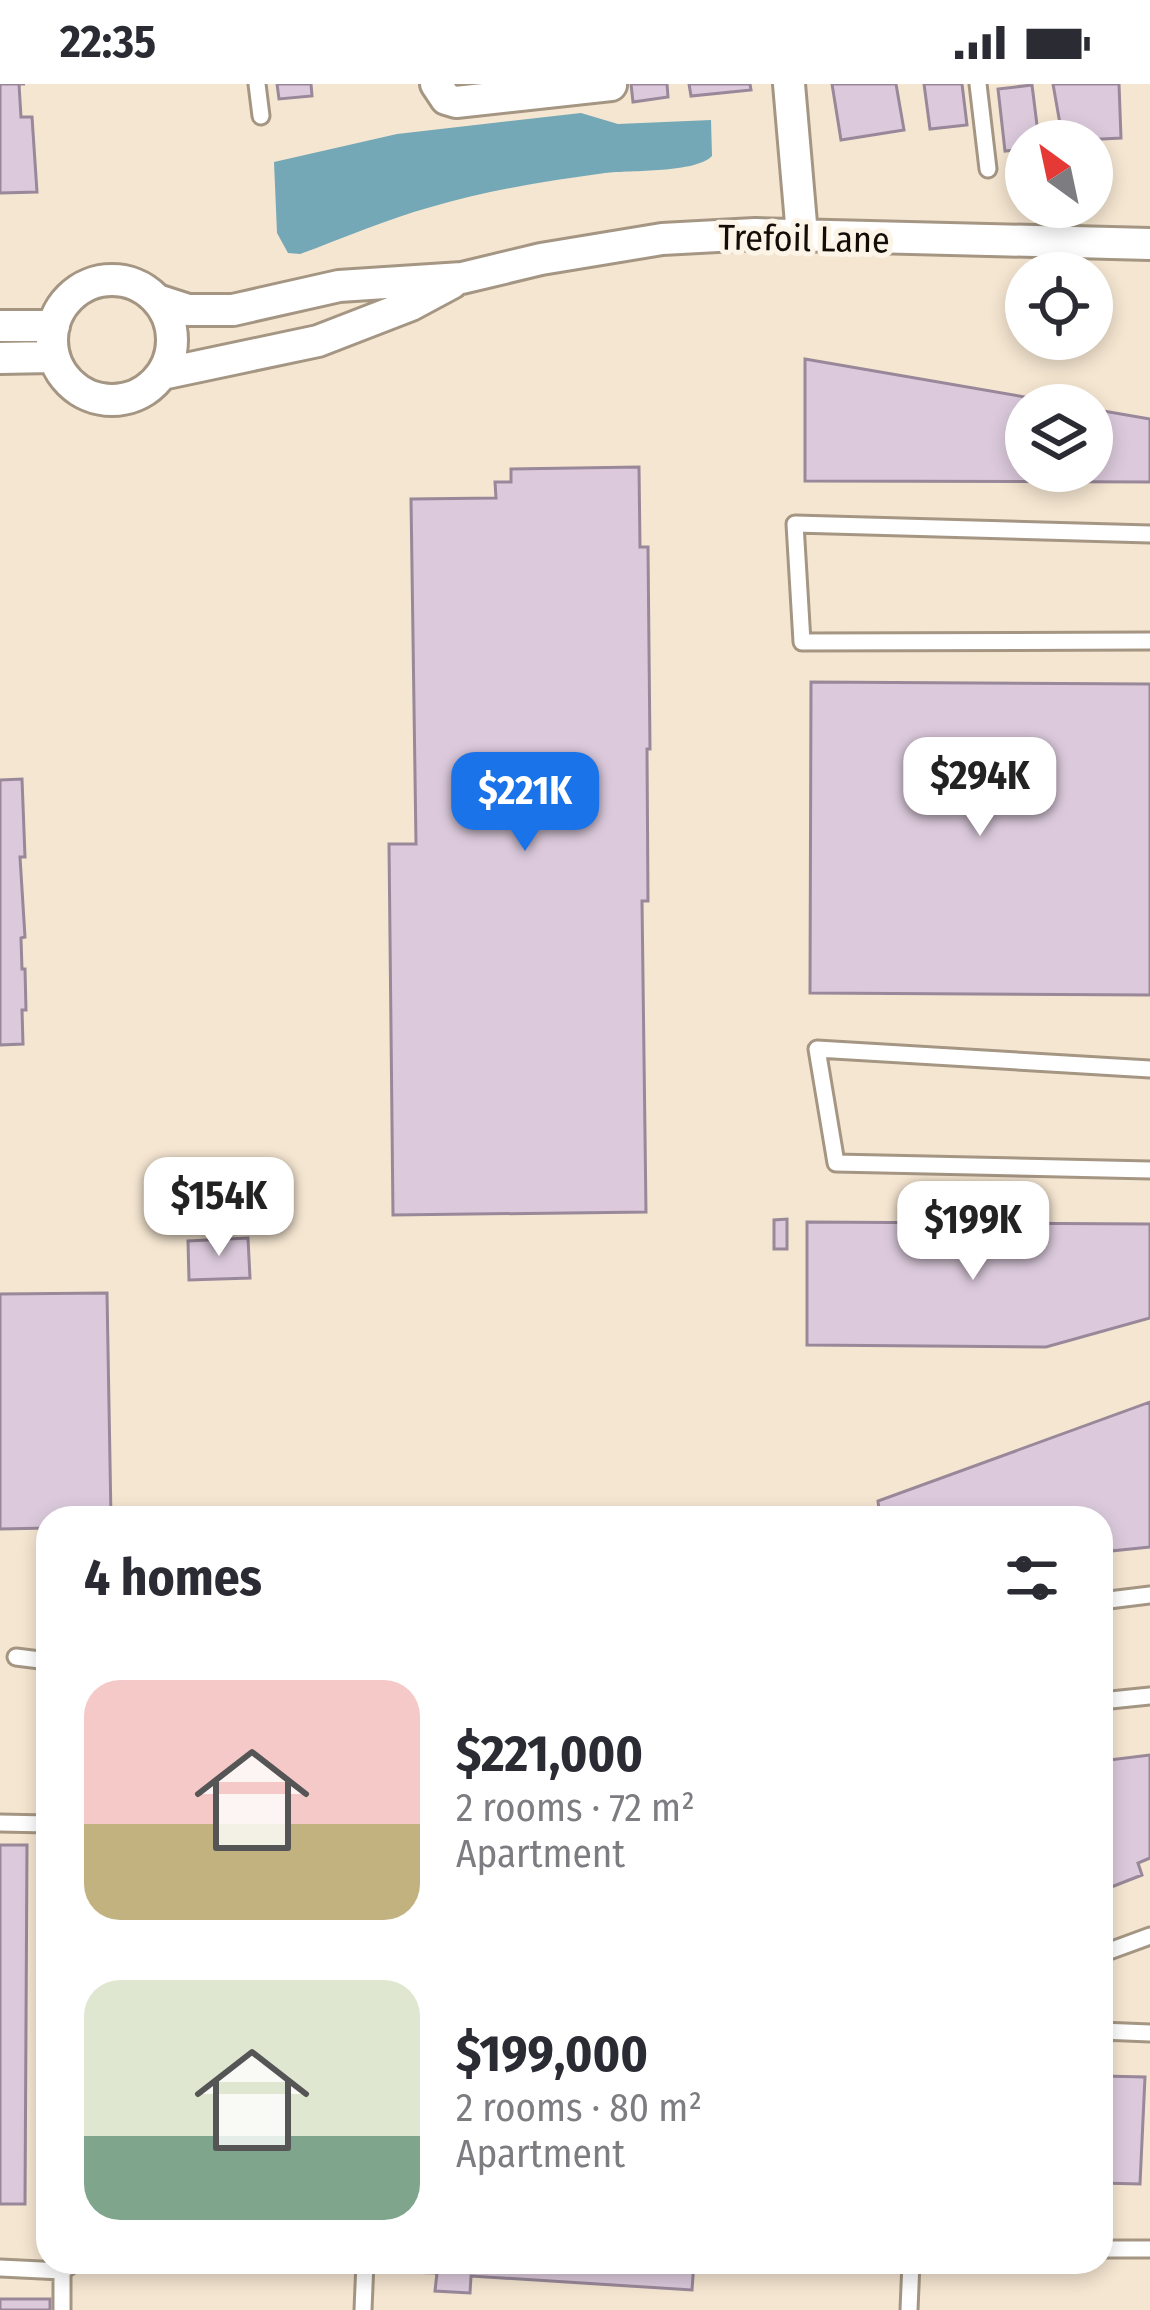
<!DOCTYPE html>
<meta charset="utf-8">
<style>
:root{--surface:#fff;--page:#f7f7f7;--text:#2b2b33;--muted:#7c7c81;--accent:#1a73e8}
body{margin:0;font-family:"Fira Sans Condensed",sans-serif;background:var(--page);color:var(--text);height:100vh;display:flex;flex-direction:column;font-size:45px;white-space:nowrap}
*{box-sizing:border-box;margin:0}
p{font-size:39px;color:var(--muted)}
.icon{flex:none;width:66px;height:66px;fill:none;stroke:currentColor;stroke-width:2;stroke-linecap:round;stroke-linejoin:round}
.map{position:relative;flex:1;overflow:hidden}
.details{position:absolute;left:36px;top:1422px;width:1077px;height:768px;display:flex;flex-direction:column;background:var(--surface);border-radius:36px;box-shadow:0 6px 18px #0003}
.details>*{flex:none}
.needle{width:78px;rotate:327deg}
.fabs{position:absolute;left:1005px;top:36px;display:grid;gap:24px}
.fabs a{display:grid;place-items:center;width:108px;height:108px;border-radius:50%;background:var(--surface);box-shadow:0 6px 18px #0003;font-size:60px}
.price{position:absolute;translate:-50% -102px;padding:0 27px;border-radius:24px;background:#fff;color:#222;font-size:39px;line-height:78px;filter:drop-shadow(0 3px 6px #0008)}
.price::after{content:'';position:absolute;left:50%;top:72px;width:36px;height:27px;margin-left:-18px;background:inherit;clip-path:polygon(0 0,100% 0,50% 100%)}
.price.current{background:var(--accent);color:#fff}
ul{padding:0;list-style:none}
li{display:flex;align-items:center;gap:36px;height:300px;padding:0 48px}
li span{display:grid;place-items:center;flex:none;width:336px;height:240px;border-radius:36px;color:#555}
li>.icon{margin-inline-start:auto}
span .icon{width:144px;height:144px;fill:#fffc;stroke-width:1}
li b{font-size:51px}
h2{display:flex;justify-content:space-between;align-items:center;height:144px;padding:0 48px;font-size:51px}
.status{display:flex;justify-content:space-between;align-items:center;height:84px;padding:0 60px;background:var(--surface);direction:ltr}
.status svg{height:33px;fill:currentColor}
.map>svg:first-child{display:block}
</style>
<div class="status"><b>22:35</b><svg viewBox="0 0 49 12"><path d="M0 12V9h3v3zM5 12V6h3v6zM10 12V3h3v9zM15 12V0h3v12zM26 1h20v11H26zM47 4h2v5h-2z"/></svg></div>
<div class="map">
<svg width="1150" height="2226" viewBox="0 0 1150 2226">
<rect width="100%" height="100%" fill="#f5e6d1"/>
<!-- water -->
<path fill="#74a8b6" d="M581,29L618,40L711,36L712,72C696,89 631,86 605,89C546,97 488,106 431,123C387,135 344,154 300,170L288,169L277,149L274,78L397,50Z"/>
<!-- building -->
<path fill="#dccadc" stroke="#989" stroke-width="3" d="M0,0H25H19L21,33H32L37,108L0,109Z
M277,0H311L312,12L279,15Z
M631,0H667L668,13L633,18Z
M689,0H750L751,6L691,12Z
M832,0H896L904,46L841,56Z
M924,0H962L967,41L930,45Z
M1053,0H1119L1121,54L1063,57Z
M1032,1L1039,57H1026V65L1005,67L998,5Z
M805,275L1071,321H1026V387H1092V325L1150,335V398L805,397Z
M639,383L640,463H648L650,665H647L648,817H642L646,1128L393,1131L389,760H416L411,415L496,414L495,398H511V385Z
M811,598L1150,600V911L810,909Z
M22,695L25,773H20L25,853L21,854L22,885H25L26,926H22L23,960L0,961V696Z
M787,1135V1165H774V1136Z
M807,1138L1150,1140V1234L1046,1263L807,1261Z
M248,1154L250,1194L189,1196L188,1157Z
M107,1209L111,1434H48V1444L0,1445V1210Z
M1150,1318V1463L1101,1468V1434H880L878,1417Z
M1150,1671V1774L1138,1779L1142,1791L1101,1807V1677Z
M0,1761H27L25,2120H0Z
M1101,1992L1145,1993L1140,2100L1101,2099Z
M408,2178H694L692,2206L471,2192L470,2209L435,2207L437,2189L407,2188Z
M0,2215H50V2226H0Z"/>
<g fill="none" stroke-linecap="round" stroke-linejoin="round">
<defs>
<path id="lane" d="M257,0L261,32
M978,0L988,85
M1150,450L795,440L802,558L1150,557
M1150,985L817,965L836,1079L1150,1086
M1101,1517L1150,1511
M16,1573L48,1577
M1101,1617L1150,1612
M0,1739L48,1740
M1101,1870L1150,1852
M1101,1947L1150,1949
M1101,2165H1150
M0,2184L62,2187L75,2178
M62,2226V2187
M363,2226L365,2178
M909,2226L911,2178"/>
<path id="street" d="M436,0L446,15L456,18L611,1
M789,0L802,151
M52 256a60 60 0 1 1 120 0a60 60 0 1 1-120 0Z
M157,216L188,226H233L339,202L462,194L541,175L662,155L755,150L1150,160
M0,242H54
M0,274L53,273
M162,290L318,257L411,221L452,199"/>
</defs>
<!-- lane casing -->
<use href="#lane" stroke="#a49683" stroke-width="21"/>
<!-- street casing -->
<use href="#street" stroke="#a49683" stroke-width="36"/>
<!-- lane -->
<use href="#lane" stroke="#fff" stroke-width="15"/>
<!-- street -->
<use href="#street" stroke="#fff" stroke-width="30"/>
</g>
<g text-anchor="middle" stroke-width="10" stroke-linejoin="round" paint-order="stroke">
<!-- street labels -->
<g font-size="36" fill="#120d07" stroke="#fdf4e8">
<text transform="translate(804 154) rotate(1)" y="13">Trefoil Lane</text>
</g>
</g>
</svg>
<div class="fabs">
<a><svg class="needle" viewBox="-14 -14 28 28"><path d="M0-13l5 13h-10z" fill="#e53935"/><path d="M0 13l5-13h-10z" fill="#7c7c81"/></svg></a>
<a><svg class="icon" aria-label="locate" viewBox="0 0 24 24"><circle cx="12" cy="12" r="6"/><path d="M12 2v4M12 18v4M2 12h4M18 12h4"/></svg></a>
<a><svg class="icon" aria-label="layers" viewBox="0 0 24 24"><path d="M12 4l9 5-9 5-9-5zM3 14l9 5 9-5"/></svg></a>
</div>
<b class="price" style="left:980px;top:755px">$294K</b>
<b class="price current" style="left:525px;top:770px">$221K</b>
<b class="price" style="left:219px;top:1175px">$154K</b>
<b class="price" style="left:973px;top:1199px">$199K</b>
<section class="details">
<h2>4 homes<svg class="icon" aria-label="filters" viewBox="0 0 24 24"><path d="M4 7h16M4 17h16"/><circle cx="9" cy="7" r="2"/><circle cx="15" cy="17" r="2"/></svg></h2>
<ul>
<li><span style="background:linear-gradient(#f6c9c9 60%,#c2b280 0)"><svg class="icon" aria-label="home" viewBox="0 0 24 24"><path d="M3 11l9-7 9 7M6 9v11h12V9"/></svg></span><div><b>$221,000</b><p>2 rooms · 72 m²</p><p>Apartment</p></div></li>
<li><span style="background:linear-gradient(#dfe7d0 65%,#7fa58c 0)"><svg class="icon" aria-label="home" viewBox="0 0 24 24"><path d="M3 11l9-7 9 7M6 9v11h12V9"/></svg></span><div><b>$199,000</b><p>2 rooms · 80 m²</p><p>Apartment</p></div></li>
</ul>
</section>
</div>
